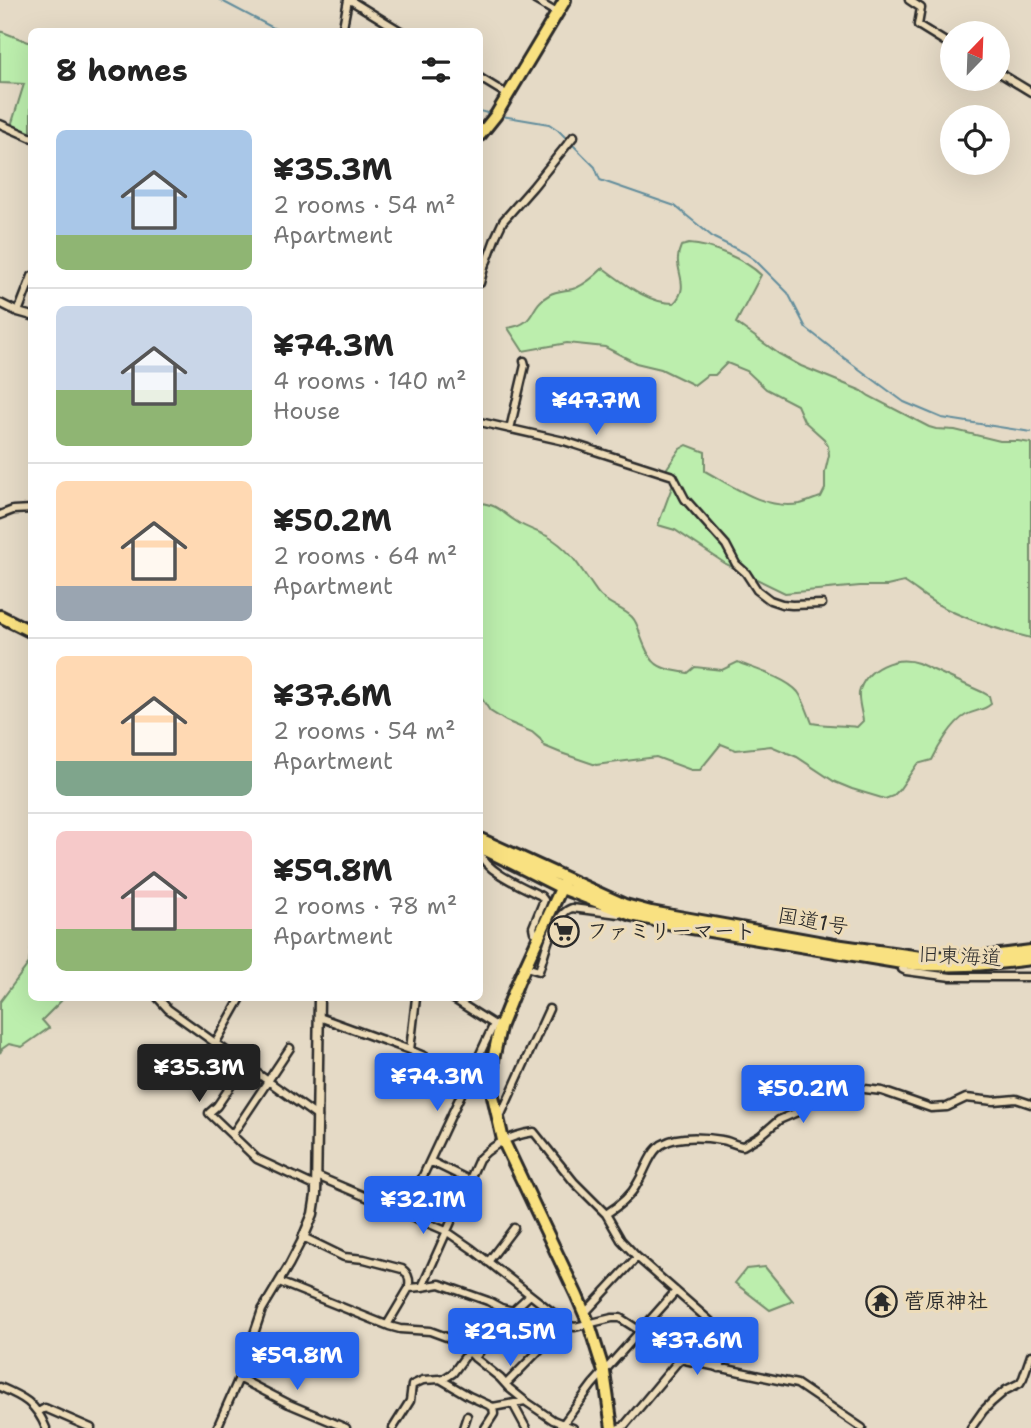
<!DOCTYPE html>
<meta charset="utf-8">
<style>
:root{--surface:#fff;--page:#f6f6f6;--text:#222;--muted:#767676;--line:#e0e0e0;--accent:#2563eb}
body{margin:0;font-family:"Shantell Sans","Klee One",sans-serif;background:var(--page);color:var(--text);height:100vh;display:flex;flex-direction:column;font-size:26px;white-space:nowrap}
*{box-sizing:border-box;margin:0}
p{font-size:23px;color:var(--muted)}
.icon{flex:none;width:38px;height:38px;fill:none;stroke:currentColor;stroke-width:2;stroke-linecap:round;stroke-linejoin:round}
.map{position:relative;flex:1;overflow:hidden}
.panel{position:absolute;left:28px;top:28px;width:455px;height:973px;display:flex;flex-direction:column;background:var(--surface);border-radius:10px;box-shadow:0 7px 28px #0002}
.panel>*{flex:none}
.needle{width:46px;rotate:23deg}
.controls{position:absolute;left:940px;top:21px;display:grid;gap:14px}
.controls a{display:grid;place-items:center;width:70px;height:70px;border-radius:50%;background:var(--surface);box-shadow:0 7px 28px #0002;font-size:35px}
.price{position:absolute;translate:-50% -60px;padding:0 16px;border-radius:7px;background:var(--accent);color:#fff;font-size:23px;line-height:46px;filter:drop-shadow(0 2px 4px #0008)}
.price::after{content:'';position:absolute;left:50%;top:42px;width:21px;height:16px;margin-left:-10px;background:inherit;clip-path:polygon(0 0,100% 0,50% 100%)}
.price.selected{background:#222;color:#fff}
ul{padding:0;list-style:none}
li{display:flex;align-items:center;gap:21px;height:175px;padding:0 28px}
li+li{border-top:2px solid var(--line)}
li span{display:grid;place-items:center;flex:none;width:196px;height:140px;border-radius:10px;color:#555}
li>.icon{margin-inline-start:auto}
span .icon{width:84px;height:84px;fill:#fffc;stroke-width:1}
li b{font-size:30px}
h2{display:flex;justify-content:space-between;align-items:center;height:84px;padding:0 28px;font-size:30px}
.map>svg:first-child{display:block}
</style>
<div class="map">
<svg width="1031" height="1428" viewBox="0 0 1031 1428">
<rect width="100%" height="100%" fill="#e5dac6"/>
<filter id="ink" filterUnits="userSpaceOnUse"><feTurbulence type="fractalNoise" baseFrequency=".0143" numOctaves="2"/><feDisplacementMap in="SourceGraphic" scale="14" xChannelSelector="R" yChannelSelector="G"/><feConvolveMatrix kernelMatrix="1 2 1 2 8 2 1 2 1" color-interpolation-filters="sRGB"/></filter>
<g filter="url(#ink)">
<!-- green -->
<path fill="#bceead" stroke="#748c6c" stroke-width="2" d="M0,31L31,43V134L11,126L24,84L0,83Z
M689,244C711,245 746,260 761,275L736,323L779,354L801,366L862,391L869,396L929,427L936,429L955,430L1000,441H1018L1031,443V638C999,630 966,620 937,604C925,598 916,589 904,582L887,586H860L785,593L726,564L675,530L658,525L673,484L665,471L680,449L687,445L705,452V471C734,487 765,510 800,504C807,502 814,499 821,497L825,489V472L829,455L828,446L824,439L804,421L797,405L766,389L747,371L727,363L715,375H707L694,385L661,369L636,363L605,347L567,343L523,351L508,328C539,323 527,307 549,295C557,290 568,291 576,288C587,283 595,276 603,268C624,283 647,303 674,303C693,284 670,269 681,246Z
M480,503C499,505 501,512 517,522C526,528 537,531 547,536C572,550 581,570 597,592C605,604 622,607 632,617C637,622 639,630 641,637C652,667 657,668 688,673L695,667L722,670L738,662L742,664C758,670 787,679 798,692C804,700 808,713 812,723C826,726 842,725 857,727L863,721C862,713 858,701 859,693C865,668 896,655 918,663L982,692L989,696L991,704C983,711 975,710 966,715C953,722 938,747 932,760L917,764L899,790L893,796L885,799L852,789L835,782L797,757L771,746L736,750L721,744L700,770H691L656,757L596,765L561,753L544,746L540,739L532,732L506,721L490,711L480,696Z
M31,948L32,998H63L61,1001L42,1020L49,1028L22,1047L9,1044L2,1049L0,1053V1002L29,963Z
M765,1267L793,1301L770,1310L735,1283L746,1269Z"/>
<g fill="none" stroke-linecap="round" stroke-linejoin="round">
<!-- stream -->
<path stroke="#628d9c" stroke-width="2" d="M220,0L281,32
M480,111L491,114
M502,116L549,124L558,130L567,139
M571,143L595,167L600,180L675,206L714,238L745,253L755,260L788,293L806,328L844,358L904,402L942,418L1031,432"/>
<defs>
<path id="minor" d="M350,0L402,32
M535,0L557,13
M909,0L921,8L918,25L952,46
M342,32L348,0
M998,72L1031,92
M480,78L508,95
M0,124L32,138
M480,283L485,264L487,261L496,236L503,221L533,187L574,136
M0,303L18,312L32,316
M18,312L32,276
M480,422L564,441L673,476L685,499L726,545L736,564L746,573L757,590L770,600L782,604L792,605L822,604
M510,429L525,365L524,361
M0,515L13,510L32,509
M480,853C486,872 524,887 541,896L544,900L533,927L534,932L540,935
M902,961V969L906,971L951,977H1031
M526,967L539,971C545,953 553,914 572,908L619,914
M158,998L168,1009L318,1117
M416,998L410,1050L424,1056L466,1081
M452,998L495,1025
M319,1017L410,1050
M215,1044L241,998
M245,1065L217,1106L209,1113L257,1159L317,1187
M499,1119L549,1009
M232,1135L290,1048
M430,1161L469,1180
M317,1176L446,1231L472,1249L570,1326L575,1327L612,1318H620L678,1355L680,1359L797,1384L862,1428
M405,1214L494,1024
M606,1214C617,1207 631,1196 637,1184C651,1162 649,1141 684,1138C696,1137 710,1138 722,1140C729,1141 735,1145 743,1146L760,1136L779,1120L802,1110L822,1091L835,1085H843L856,1088L882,1091L931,1108L947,1107L966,1098L994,1101L1016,1099L1031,1104
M303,1237L344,1257L364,1259L402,1269C409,1274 410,1280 409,1288L422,1287L479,1159C494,1143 512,1135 534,1132L574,1182L606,1214L621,1240L637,1257L728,1337C734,1350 725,1357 719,1368
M488,1262L514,1228
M279,1282L389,1326L400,1329L430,1331L460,1342L475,1358L500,1378L509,1388L525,1401L553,1420L573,1428
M422,1287L440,1284L488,1301L501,1308L513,1311
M585,1313L637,1257
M387,1325L409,1288
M475,1358L503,1320L530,1295
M239,1378L289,1404L346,1428
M442,1380L453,1373L469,1351
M506,1384L566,1323
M0,1387C23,1397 36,1403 46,1428
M513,1404L526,1428
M38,1412L45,1408L91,1428
M563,1424L592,1385L676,1291
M217,1428L239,1378L262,1310L289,1265L303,1238
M393,1428L410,1401L412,1385L423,1380L440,1379L469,1396L493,1407L525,1401
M463,1428L467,1416
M485,1428L494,1414L493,1407
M619,1428L624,1426L680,1359
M971,1428L983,1411L992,1402L1006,1390L1020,1383L1023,1378L1031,1355"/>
<path id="tertiary" d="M303,1238L313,1214L316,1195L319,998"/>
<path id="primary" d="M480,135L496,115L565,0
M564,882L518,982L500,1027L493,1060V1096L503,1140L577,1296L589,1324L604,1372L612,1428"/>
<path id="trunk" d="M0,616L32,632
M480,839L607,897L625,905L651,912L835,945L921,957L976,958L1031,951
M480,847L562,888L632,915L686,927L902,963C948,968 986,965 1031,959"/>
</defs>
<!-- minor casing -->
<use href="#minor" stroke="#2b2b2b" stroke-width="11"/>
<!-- tertiary casing -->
<use href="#tertiary" stroke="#2b2b2b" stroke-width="13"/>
<!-- primary casing -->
<use href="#primary" stroke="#2b2b2b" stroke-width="16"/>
<!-- trunk casing -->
<use href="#trunk" stroke="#2b2b2b" stroke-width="16"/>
<!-- minor -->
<use href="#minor" stroke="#eddcb9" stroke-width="6"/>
<!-- tertiary -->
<use href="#tertiary" stroke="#eddcb9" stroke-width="8"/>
<!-- primary -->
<use href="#primary" stroke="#f9e181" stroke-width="10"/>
<!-- trunk -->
<use href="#trunk" stroke="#f9e181" stroke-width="10"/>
</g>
</g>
<!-- icons -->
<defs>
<symbol id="supermarket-ring" viewBox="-11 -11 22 22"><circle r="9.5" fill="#eddcb9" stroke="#2b2b2b" stroke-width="1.5"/><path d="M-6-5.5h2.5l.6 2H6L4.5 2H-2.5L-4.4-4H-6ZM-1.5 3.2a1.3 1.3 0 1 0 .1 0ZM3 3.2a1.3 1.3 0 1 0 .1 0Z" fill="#2b2b2b"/></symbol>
<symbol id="temple-ring" viewBox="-11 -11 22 22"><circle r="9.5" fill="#eddcb9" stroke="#2b2b2b" stroke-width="1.5"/><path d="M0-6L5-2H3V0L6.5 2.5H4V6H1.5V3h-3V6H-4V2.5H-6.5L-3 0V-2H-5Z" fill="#2b2b2b"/></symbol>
</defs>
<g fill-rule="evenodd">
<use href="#supermarket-ring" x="546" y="914" width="35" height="35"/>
<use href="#temple-ring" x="864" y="1284" width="35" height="35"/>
</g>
<g text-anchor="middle" stroke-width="6" stroke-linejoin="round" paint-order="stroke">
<!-- street labels -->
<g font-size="21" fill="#2b2b2b" stroke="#eddcb9">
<text transform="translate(813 921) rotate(10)" y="7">国道1号</text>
<text transform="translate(960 956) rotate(3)" y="7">旧東海道</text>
</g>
<!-- poi labels -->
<g font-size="21" font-weight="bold" fill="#2b2b2b" stroke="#eddcb9" text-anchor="start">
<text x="587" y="938">ファミリーマート</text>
<text x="904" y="1308">菅原神社</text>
</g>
</g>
</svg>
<div class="controls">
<a><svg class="needle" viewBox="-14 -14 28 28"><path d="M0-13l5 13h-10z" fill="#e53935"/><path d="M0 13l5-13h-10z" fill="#767676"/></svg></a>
<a><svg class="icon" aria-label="locate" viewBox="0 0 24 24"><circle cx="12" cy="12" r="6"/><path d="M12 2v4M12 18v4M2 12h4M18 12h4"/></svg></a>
</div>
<b class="price" style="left:596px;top:437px">¥47.7M</b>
<b class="price selected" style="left:199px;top:1104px">¥35.3M</b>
<b class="price" style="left:437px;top:1113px">¥74.3M</b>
<b class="price" style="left:803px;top:1125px">¥50.2M</b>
<b class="price" style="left:423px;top:1236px">¥32.1M</b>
<b class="price" style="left:510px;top:1368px">¥29.5M</b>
<b class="price" style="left:697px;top:1377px">¥37.6M</b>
<b class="price" style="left:297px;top:1392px">¥59.8M</b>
<section class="panel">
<h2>8 homes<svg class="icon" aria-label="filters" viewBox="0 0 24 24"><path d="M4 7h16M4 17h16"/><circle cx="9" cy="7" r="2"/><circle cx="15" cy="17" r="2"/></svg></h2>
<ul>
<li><span style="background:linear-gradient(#a9c7e8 75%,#8fb573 0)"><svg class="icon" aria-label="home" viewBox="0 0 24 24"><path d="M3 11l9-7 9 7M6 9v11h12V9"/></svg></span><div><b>¥35.3M</b><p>2 rooms · 54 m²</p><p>Apartment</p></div></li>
<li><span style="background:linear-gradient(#c9d6e8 60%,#8fb573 0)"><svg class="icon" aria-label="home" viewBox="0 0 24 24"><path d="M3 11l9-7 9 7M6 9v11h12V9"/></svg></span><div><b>¥74.3M</b><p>4 rooms · 140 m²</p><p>House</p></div></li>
<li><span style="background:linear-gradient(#ffd9b3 75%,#9aa5b1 0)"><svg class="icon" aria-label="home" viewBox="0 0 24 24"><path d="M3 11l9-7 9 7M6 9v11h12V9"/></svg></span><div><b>¥50.2M</b><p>2 rooms · 64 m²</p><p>Apartment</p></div></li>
<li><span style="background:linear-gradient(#ffd9b3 75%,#7fa58c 0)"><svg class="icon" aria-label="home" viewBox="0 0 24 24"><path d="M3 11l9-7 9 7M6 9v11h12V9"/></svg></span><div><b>¥37.6M</b><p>2 rooms · 54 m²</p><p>Apartment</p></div></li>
<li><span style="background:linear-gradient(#f6c9c9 70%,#8fb573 0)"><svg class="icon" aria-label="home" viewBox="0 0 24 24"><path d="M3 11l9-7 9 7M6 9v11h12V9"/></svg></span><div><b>¥59.8M</b><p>2 rooms · 78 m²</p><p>Apartment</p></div></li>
</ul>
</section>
</div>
